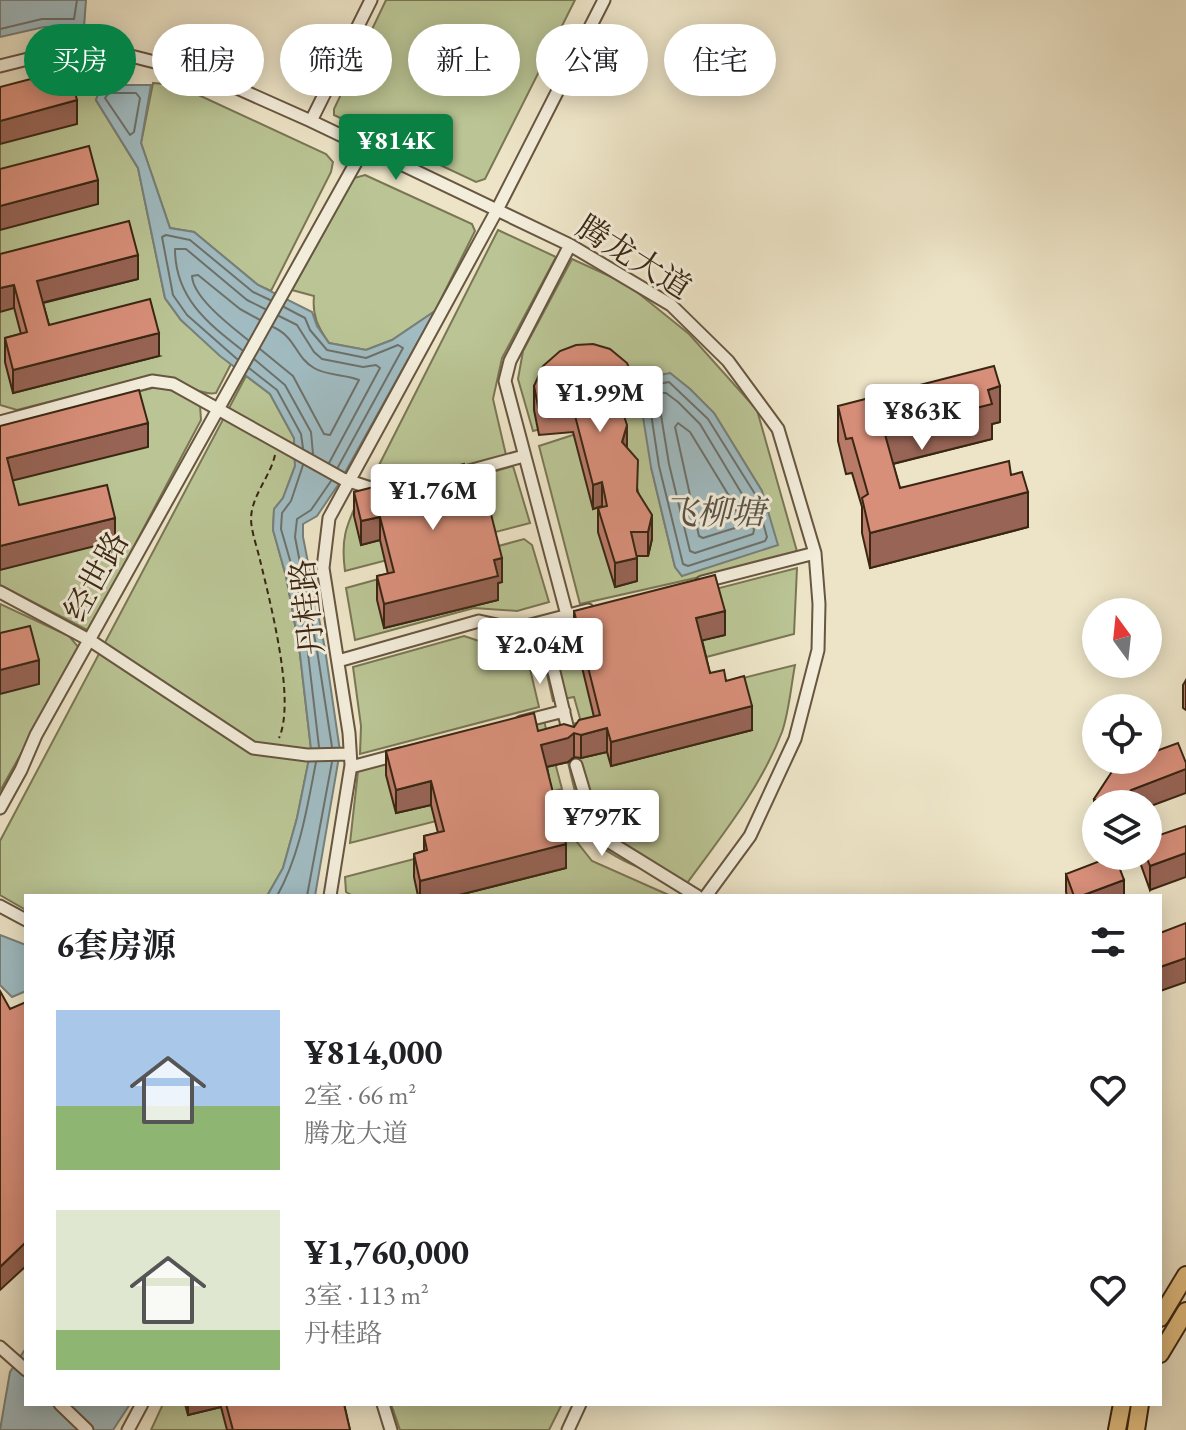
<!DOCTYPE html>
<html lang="zh">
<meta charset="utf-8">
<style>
:root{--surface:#fff;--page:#f2f2f2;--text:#202124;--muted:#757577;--accent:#0b8043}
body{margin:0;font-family:"EB Garamond","Noto Serif SC",serif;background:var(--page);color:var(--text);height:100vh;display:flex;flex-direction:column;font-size:30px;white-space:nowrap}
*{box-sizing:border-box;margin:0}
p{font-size:26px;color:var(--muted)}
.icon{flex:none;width:44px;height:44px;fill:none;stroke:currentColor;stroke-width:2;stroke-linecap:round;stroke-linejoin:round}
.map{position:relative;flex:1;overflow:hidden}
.drawer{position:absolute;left:24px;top:894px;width:1138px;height:512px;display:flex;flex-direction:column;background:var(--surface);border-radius:0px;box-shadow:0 4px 20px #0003}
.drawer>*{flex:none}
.top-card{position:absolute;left:24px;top:24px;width:1138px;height:72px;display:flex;gap:16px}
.needle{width:52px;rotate:345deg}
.buttons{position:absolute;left:1082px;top:598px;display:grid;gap:16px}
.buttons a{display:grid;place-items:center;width:80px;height:80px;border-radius:50%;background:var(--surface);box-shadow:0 4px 20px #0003;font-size:40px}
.price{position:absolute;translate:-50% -68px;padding:0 18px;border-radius:8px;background:#fff;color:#222;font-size:26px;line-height:52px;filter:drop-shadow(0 2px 4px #0008)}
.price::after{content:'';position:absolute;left:50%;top:48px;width:24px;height:18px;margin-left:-12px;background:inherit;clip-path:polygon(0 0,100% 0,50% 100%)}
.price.on{background:var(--accent);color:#fff}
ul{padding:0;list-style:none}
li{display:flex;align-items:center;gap:24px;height:200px;padding:0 32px}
li span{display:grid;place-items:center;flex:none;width:224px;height:160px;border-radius:0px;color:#555}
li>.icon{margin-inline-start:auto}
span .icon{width:96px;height:96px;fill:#fffc;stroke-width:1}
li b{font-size:34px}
h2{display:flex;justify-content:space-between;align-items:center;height:96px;padding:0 32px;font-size:34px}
.pill{padding:0 28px;border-radius:36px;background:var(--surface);box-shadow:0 4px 20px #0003;font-size:28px;line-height:72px}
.pill.on{background:var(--accent);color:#fff}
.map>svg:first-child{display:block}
</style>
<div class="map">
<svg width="1186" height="1430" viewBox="0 0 1186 1430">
<rect width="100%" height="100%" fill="#ede4c7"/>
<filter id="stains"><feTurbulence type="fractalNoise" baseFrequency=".0025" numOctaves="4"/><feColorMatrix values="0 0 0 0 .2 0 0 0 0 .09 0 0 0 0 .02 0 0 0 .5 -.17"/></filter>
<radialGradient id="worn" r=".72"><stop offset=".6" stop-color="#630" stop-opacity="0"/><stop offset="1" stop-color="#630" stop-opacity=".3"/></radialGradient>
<!-- green -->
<path fill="#bac494" stroke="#7a7654" stroke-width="2" fill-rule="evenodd" d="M386,0H575L485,179L476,182L334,115V109Z
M80,74L101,85L96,100L138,168L165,298L181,320L231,364L216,393C200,396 185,382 170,378C160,376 151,377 142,378L17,410L0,405V88L17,83Z
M153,83L177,85L326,154L333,162L331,172L271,291L258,285L194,232L170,228L141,143Z
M365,175L472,224L475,231L435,311L392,340L366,350L329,343C318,327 312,316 314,296L292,290L354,178Z
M498,230L556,257L502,358L493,399L506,455C468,465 410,491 372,479Z
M572,259L627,284L689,334L757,410L798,555L580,604L539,446L579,433L576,420L533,431L518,379L523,351ZM670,373L690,389L714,413L762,491L682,576L675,567L651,467Z
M246,376L270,394L294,438L295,466L283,498L274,510L273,530L286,576L299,646L311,749L297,818L283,868L267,896H26V910L0,895V841Z
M156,387L167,388L200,405L201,420L89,631L0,585V427Z
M513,466L530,523L345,571C340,534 348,523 363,489L414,495Z
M524,539L532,545L549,602L517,611L474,608L355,640L346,588Z
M797,568L794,634L676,665L684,693L795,665C791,686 789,712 782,732C760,789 720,838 685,886C656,873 618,863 594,841C580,828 566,750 560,727L581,722L574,697L553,701L538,635Z
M0,604L69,636L80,649L0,791Z
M464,636L479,641L523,639L539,707L360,754L361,726L353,667Z
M544,721L562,789L350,843L358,771Z
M568,819L577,842L592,861L671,896H353L346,892L345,877Z
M163,1404H339L235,1430H151Z
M391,1404H562L549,1430H400Z"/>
<!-- water -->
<path fill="#a0bbc1" stroke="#77807b" stroke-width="2" d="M0,0H86L84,27H44L0,37Z
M101,85H151L141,143L170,228L194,232L258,285L312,312L317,326L329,343L366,350L392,340L435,311L338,485L317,516L303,524V537L325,649L340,751L315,896H267L283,868L297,818L311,749L299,646L286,576L273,530L274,509L283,498L295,466L294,438L270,394L220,356L181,320L165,298L138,168L96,100Z
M670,373L690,389L714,413L762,491L778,545L682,576L675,567L651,467L639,392L645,378Z
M0,935L26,945V991L12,997L0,985Z
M26,1348V1404H130L113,1430H0L10,1372Z"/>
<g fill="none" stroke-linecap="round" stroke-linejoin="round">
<!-- shore -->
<path stroke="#6d716a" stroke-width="2" d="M0,29L42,19H74L77,0
M136,93L140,98L134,132L130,135L105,98L109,93Z
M284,307L305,318L310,330L327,350L366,358L398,345L403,348L338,467
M279,316L297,325L314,352L322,359L363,367L376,365L380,368L329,463
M248,340C232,327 193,298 192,276L198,275L240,309L260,320
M260,349L293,376L324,434L330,435L359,380C345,374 327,376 314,368C295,357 296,337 273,327
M242,350C207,323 175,297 175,249H186L247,300L265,309
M237,359L187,315L173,295L162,237L166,235L190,240L253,292L270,300
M254,359L285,385L311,432L313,454
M249,368L277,390L301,434L303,448
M669,382L708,419L755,494L767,537L765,541L688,566L683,564L659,466L648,394L652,385Z
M662,393H666L678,402L700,424L745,499L754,530L753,534L695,553L690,551L669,464L658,397Z
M678,423L690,432L734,504L740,522L738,527L703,538L699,536L675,427Z
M303,465L291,501L282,513L281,529L294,574L307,645L319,747
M331,481L311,510L297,519L295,537L317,650L332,747
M277,896C300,855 307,808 316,762
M307,896L332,762"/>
<defs>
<path id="minor" d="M0,66L28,59L77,54L127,55L210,76L311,121L570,245L671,305L728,361L778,429L815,553L819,604L818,650L795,739L750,836L706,896
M311,121L371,0
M0,422L152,381L173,384L343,479L383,492
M454,475L524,456
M702,582L815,553
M0,592L91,641L253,748L307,755L350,754
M567,615L505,381L510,361L570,245
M542,622L570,738
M338,661L479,621L515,629L588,610
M521,722L564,711
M576,765L593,822L603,838L697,896
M351,767L400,754
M0,808L21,770L36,735L364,148
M330,896L351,765L349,733L323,568L329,518L497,210L604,0
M0,906L26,920
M0,1347L26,1370
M60,1404L87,1430
M383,1404L391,1430
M128,1430L142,1404
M568,1430L580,1404"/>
<path id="primary" d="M1160,1318L1186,1275
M1160,1354L1186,1311
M1117,1430L1122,1404
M1136,1430L1140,1404"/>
</defs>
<!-- minor casing -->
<use href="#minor" stroke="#675640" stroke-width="15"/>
<!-- primary casing -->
<use href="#primary" stroke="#3a2713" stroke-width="20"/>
<!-- path -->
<path stroke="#3a2713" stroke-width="2" stroke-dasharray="6 4" stroke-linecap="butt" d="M275,455C270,477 252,495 251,518C251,531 257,547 260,560C270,602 296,700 279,738"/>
<!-- minor -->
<use href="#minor" stroke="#f3eddb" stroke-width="11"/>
<!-- primary -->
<use href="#primary" stroke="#e6c284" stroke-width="16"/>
</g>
<!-- wall -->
<path fill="#ba7b69" stroke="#3a2713" stroke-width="2" d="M0,254L138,279L43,303L49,325L159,356L13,393L5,362V338L21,334Z
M534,386L636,406L623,412L627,448L638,492L652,539L648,556H637V581L615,587L598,532V508L602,507V506L593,509L573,432L539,435L534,410Z
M838,406L1000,422L992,424V439L893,464L900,488L1011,475L1028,527L870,568L862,533V507L852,473L846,474L838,441Z
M469,482L502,582L498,583V600L384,628L377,600V576L388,574L380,540L361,545L354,516V492Z
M574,611L725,635L702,640L710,673L726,681L752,730L611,766L607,752L581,758L574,757L568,762L547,767L566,868L455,896H418L414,877V854L424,851V836L438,833L431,805L396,813L386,775V751L574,727L594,717L574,634Z
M1186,680V710L1183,708V685Z
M1094,799L1148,804H1096V824L1094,822Z
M1186,826L1150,890L1141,865V856H1148Z
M1066,874L1124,896H1067L1066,892Z
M185,1404H344L350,1430H227L221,1407L188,1415Z"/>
<!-- shaded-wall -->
<path fill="#976455" stroke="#3a2713" stroke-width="2" d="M77,100V124L0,144V121Z
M98,180V204L0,230V206Z
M138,255V279L37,304V281Z
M14,285V308L0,312V288Z
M159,333V356L13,393V370Z
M636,383V406L606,420V396Z
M1000,386V422L992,424V439L884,466V431L988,390Z
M148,423V447L7,482V458Z
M627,425V449L622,442Z
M602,482V506L593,509V485Z
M1028,492V527L870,568V533Z
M652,515V539L648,556V532Z
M380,517V540L361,545V521Z
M115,518V541L0,570V546Z
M502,558V582L498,583V600L384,628V604L494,560Z
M637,558V581L615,587V563Z
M725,611V635L696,642V618Z
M39,660V684L0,694V670Z
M752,706V730L611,766V742Z
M607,728V752L581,758V735Z
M574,733V757L568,762L541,768V745Z
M1186,769V793L1148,807V804H1121L1131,790Z
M431,781V805L396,813V790Z
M566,844V868L455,896H420V881Z
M1186,853V877L1150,890V866Z
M1124,880V896H1081Z
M1186,958V982L1160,991V967Z
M26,1242V1266L0,1290V1267Z
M188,1404H221V1407L188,1415Z"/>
<!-- building -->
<path fill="#d88f7a" stroke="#3a2713" stroke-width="2" d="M69,69L77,100L0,121V87Z
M89,146L98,180L0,206V169Z
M129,221L138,255L37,281L49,325L150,299L159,333L13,370L5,338L27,332L14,285L0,288V254Z
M593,344L610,349L627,363L636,383L606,396L622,410L627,425L622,442L638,460L637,491L652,515L648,532H631L637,558L615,563L598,508L607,506L602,482L593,485L573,408L539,411L534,386L543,366L560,351L576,345Z
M994,366L1000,386L988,390L992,404L884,431L900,488L1009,461L1011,475L1022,472L1028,492L870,533L862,498L868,494L852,438L846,439L838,406Z
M139,390L148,423L7,458L19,505L107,485L115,518L0,546V426Z
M464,464L469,482L482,478L502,558L494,560L498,576L384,604L377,576L394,572L380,517L361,521L354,492Z
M715,575L725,611L696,618L710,673L724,670L726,681L744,676L752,706L611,742L607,728L581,735L574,733L568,738L541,745L566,844L420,881L414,854L427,850L424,836L444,831L431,781L396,790L386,751L534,713L538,731L564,724L574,727L579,720L600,715L574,611Z
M30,626L39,660L0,670V633Z
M1178,743L1186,763V769L1131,790L1121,804H1102L1094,799L1115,767L1132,760H1148V754Z
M1186,826V853L1150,866L1146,856H1148V839Z
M1113,856H1115L1124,880L1081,896H1074L1066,874Z
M1186,923V958L1160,967V933Z
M0,991L10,1009L26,1002V1242L0,1267Z
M226,1404H344L350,1430H233Z"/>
<g text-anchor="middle" stroke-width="6" stroke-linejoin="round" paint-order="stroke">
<!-- street labels -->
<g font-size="32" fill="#3a2713" stroke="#f3eddb">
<text transform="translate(634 257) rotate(32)" y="11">腾龙大道</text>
<text transform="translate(96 576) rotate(-61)" y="11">经世路</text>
<text transform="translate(307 607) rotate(-96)" y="11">丹桂路</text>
</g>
<!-- water labels -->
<g font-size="34" font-style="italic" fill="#595347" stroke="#f3eddb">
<text x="714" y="524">飞柳塘</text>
</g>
</g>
<rect width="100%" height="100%" filter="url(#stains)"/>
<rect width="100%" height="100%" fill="url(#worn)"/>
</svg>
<div class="buttons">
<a><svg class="needle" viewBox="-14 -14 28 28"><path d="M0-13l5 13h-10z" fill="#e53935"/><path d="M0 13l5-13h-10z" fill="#757577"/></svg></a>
<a><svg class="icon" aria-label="locate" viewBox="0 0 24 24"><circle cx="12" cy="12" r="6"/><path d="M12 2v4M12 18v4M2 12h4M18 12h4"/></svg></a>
<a><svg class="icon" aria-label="layers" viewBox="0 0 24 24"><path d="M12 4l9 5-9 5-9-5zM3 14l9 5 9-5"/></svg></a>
</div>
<b class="price on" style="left:396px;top:182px">¥814K</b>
<b class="price" style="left:600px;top:434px">¥1.99M</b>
<b class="price" style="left:922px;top:452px">¥863K</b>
<b class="price" style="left:433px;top:532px">¥1.76M</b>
<b class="price" style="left:540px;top:686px">¥2.04M</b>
<b class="price" style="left:602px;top:858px">¥797K</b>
<div class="top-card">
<a class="pill on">买房</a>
<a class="pill">租房</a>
<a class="pill">筛选</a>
<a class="pill">新上</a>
<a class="pill">公寓</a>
<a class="pill">住宅</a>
</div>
<section class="drawer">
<h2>6套房源<svg class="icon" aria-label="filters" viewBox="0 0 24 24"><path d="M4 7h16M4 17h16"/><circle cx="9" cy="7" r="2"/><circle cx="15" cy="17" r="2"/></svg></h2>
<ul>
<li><span style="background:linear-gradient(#a9c7e8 60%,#8fb573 0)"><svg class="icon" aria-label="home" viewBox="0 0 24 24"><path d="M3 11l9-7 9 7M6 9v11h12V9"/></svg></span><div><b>¥814,000</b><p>2室 · 66 m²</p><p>腾龙大道</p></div><svg class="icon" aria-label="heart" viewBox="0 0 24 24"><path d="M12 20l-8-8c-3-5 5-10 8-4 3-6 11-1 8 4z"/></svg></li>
<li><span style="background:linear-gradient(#dfe7d0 75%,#8fb573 0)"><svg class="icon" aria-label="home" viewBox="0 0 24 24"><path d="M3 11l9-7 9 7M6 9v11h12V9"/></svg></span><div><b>¥1,760,000</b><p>3室 · 113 m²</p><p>丹桂路</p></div><svg class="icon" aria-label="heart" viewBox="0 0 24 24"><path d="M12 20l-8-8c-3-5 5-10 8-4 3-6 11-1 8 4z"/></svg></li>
</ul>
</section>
</div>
